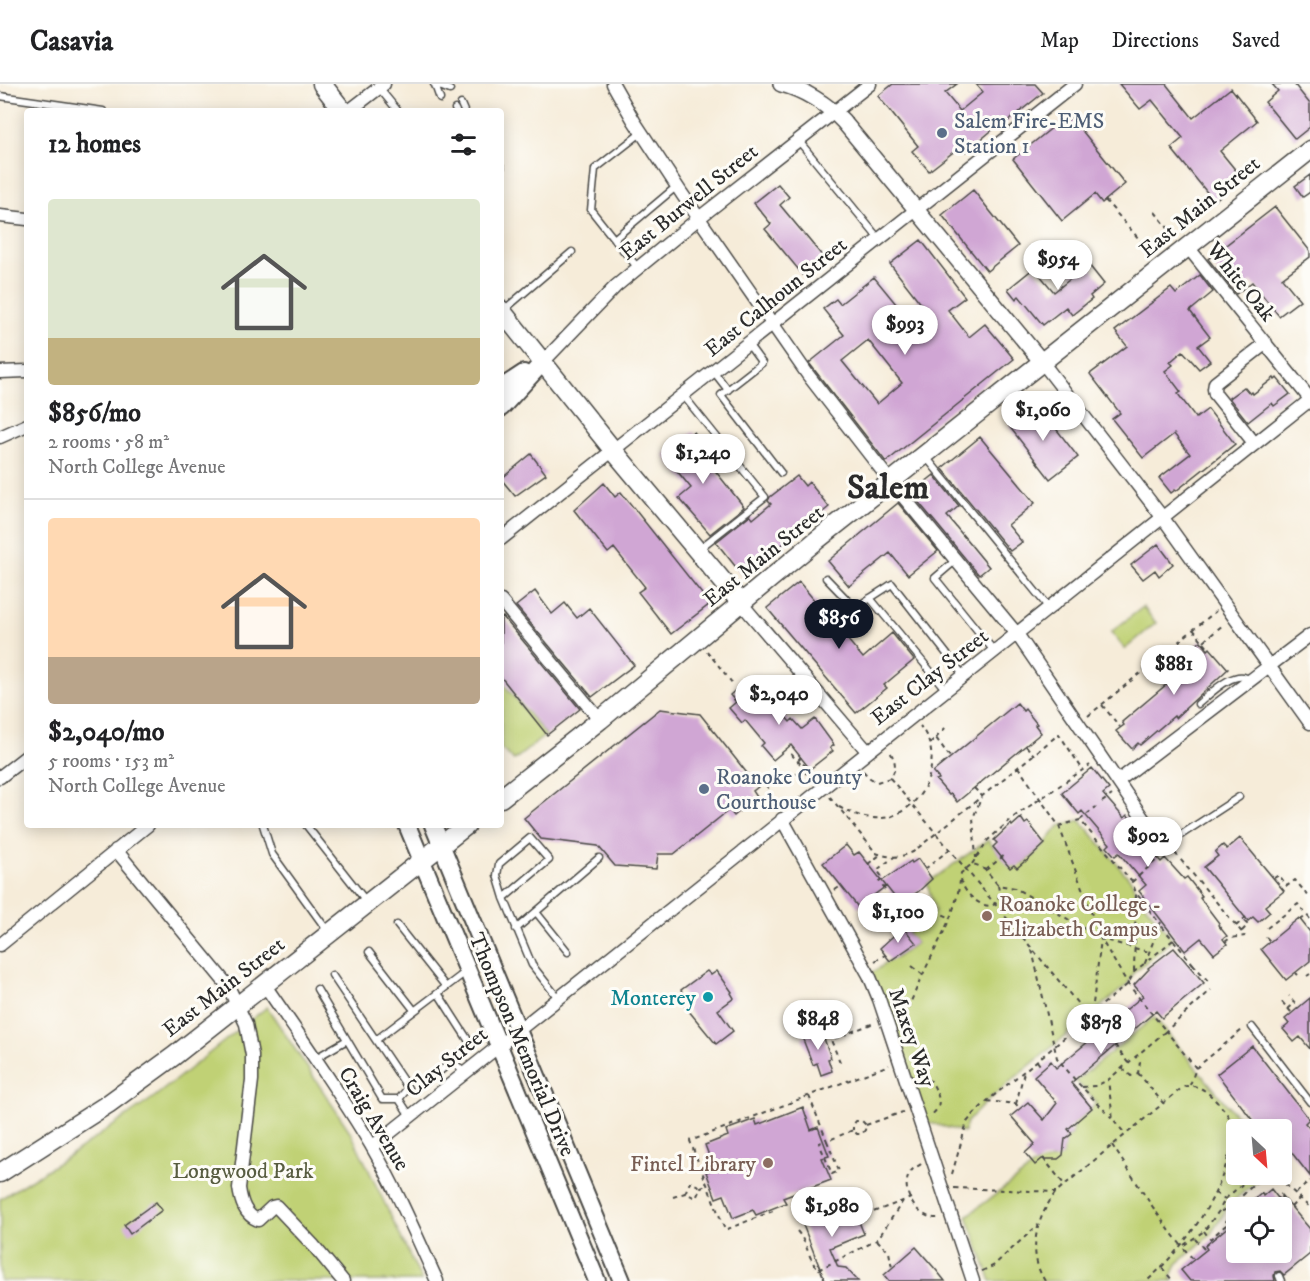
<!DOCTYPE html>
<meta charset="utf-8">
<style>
:root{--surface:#fff;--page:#f2f2f2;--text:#202124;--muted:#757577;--line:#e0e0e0;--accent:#111827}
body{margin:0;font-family:"IM FELL DW Pica",serif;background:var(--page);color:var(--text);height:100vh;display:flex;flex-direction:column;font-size:22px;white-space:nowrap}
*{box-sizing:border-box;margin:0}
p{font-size:20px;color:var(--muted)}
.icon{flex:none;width:33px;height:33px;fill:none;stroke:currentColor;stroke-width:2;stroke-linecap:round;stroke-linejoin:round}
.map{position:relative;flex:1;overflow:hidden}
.sheet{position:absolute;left:24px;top:24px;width:480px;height:720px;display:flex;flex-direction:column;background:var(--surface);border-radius:6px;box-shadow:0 3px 15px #0003}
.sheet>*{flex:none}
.needle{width:39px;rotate:154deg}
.fabs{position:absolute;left:1226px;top:1035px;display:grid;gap:12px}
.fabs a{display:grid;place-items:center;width:66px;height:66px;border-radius:6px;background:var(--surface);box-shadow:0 3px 15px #0003;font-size:30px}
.price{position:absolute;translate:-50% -51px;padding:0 14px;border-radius:21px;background:#fff;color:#222;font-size:20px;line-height:39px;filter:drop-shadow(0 2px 3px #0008)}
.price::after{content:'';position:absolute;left:50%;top:36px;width:18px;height:14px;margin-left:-9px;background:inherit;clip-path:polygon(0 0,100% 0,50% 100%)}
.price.on{background:var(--accent);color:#fff}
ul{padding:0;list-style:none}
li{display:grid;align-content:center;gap:12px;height:318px;padding:0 24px}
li+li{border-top:2px solid var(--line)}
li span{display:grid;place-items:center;height:186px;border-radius:6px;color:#555}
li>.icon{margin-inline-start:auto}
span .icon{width:108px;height:108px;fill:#fffc;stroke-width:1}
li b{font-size:26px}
h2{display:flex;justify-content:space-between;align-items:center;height:72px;padding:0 24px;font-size:26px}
header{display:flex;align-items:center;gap:36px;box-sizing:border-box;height:84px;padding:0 30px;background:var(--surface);border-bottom:2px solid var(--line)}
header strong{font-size:28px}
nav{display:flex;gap:33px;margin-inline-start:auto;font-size:21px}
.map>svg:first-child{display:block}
</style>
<header>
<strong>Casavia</strong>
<nav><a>Map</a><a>Directions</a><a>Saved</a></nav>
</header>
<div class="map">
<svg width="1310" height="1197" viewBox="0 0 1310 1197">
<rect width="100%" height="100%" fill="#fdfcf7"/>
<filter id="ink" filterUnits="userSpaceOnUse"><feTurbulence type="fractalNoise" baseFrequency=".0167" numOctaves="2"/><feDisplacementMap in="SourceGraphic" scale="12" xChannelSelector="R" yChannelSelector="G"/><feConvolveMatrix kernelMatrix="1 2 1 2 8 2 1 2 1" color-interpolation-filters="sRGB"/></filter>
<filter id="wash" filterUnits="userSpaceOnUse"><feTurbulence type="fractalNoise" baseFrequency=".008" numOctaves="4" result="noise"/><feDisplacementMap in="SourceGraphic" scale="24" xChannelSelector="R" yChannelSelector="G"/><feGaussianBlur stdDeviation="1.35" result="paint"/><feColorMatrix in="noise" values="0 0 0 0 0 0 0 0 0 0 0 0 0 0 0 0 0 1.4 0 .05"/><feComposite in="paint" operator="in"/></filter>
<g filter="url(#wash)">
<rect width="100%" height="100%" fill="#f6ecd9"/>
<!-- green -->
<path fill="#c0d174" stroke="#767e50" stroke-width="1.5" d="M1143,523L1156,539L1125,565L1111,548Z
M501,597L546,651L514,676L501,665Z
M1080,736L1132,798L1136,809L1173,856L1134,888L1128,900L987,1017L967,1038L964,1048L919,1036L869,891L894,874L895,875L916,859L908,849L935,827L927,799L988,756L1010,783L1026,778L1035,770V769L1045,760L1059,742Z
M267,923L351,1049L422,1197H0V1115L75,1068L153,1014Z
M1154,933L1247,1045L1236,1046V1090L1264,1091L1231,1119L1210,1151L1177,1180L1171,1195L1173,1197H991L967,1132L1035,1081C1043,1078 1057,1075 1063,1071L1064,1061L1062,1058L1072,1050L1073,1040L1092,1024L1096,1018L1076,997Z"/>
<g id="blocks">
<!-- building -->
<path fill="#d0a6d4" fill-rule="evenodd" d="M893,0H957L945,9L960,27L983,8L976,0H1035L1043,9L998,45L996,43L966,68L961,62L929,87L912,67L918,62L878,12Z
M1119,0H1166L1193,34L1231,4L1257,37L1220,67L1242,94L1214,117L1171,64L1183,54L1152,16L1140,25Z
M1272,0H1294L1310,20V43L1295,55L1265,18L1278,7Z
M1071,33L1125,100L1102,119L1095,110L1062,137L1013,75L1058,39L1061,42Z
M1310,91V108L1303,113L1295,102Z
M778,100L789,113L780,121L824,174L803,191L765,145L771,140L754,119Z
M973,106L1018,162L987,187L942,131Z
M1275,123L1310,167V173L1282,194L1300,216L1279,232L1252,198L1236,210L1208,175Z
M921,156L965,213L948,226L969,253L985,240L1014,275L886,378L809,279L844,251L823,225L836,215L840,220L874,193L914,242L929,230L890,180ZM868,256L902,299L877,320L842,277Z
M1081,171L1104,200L1090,212L1092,215L1072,231L1066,223L1043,241L1019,212L1016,215L1008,205L1034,184L1054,208L1074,192L1066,183Z
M1200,191L1213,208L1190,227L1210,253L1198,262L1210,277L1199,285L1183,267L1170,278L1173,281L1165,287L1181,308L1178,310L1196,334L1208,325L1235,360L1176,407L1175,406L1171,409L1159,394L1190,370L1174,350L1143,374L1112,335L1120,329L1090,290L1127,262L1115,247L1171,204L1176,210Z
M1274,294L1275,296L1277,294L1290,310L1274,322L1272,319L1248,338L1229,314L1244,303L1250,310L1252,308L1253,310Z
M1037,320L1078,373L1050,395L1009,342Z
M693,348L711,370L705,374L744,423L710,450L679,414L691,404L664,371Z
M980,353L1035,419L1008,441L1022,458L1010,467L942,384Z
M531,370L546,390L515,412L501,395Z
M934,391L959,422L947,432L989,483L979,491L911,409Z
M797,392L805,402L809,398L829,423L743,492L716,458L750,431L753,435L771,420L768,417L770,413Z
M604,399L615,413L621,408L710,520L671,550L638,508L645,503L614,464L608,469L574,426Z
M898,419L938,467L908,491L890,469L849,502L828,477Z
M1158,460L1173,480L1159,492L1155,486L1143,495L1131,481Z
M799,498L863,574L892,549L914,576L884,601L887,604L856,629L767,524Z
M535,507L552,530L565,519L577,534L589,524L634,581L592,613L516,522Z
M503,533L580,625L547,651L501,593V534Z
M1201,557L1208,566L1210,564L1228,585L1175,634L1174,632L1140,661L1138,659L1132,665L1116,647L1124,641L1122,638L1192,579L1185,570Z
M747,596L754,603L761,597L774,612L770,615L790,638L793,635L802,645L815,635L834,661L830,664L833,667L810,685L791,661L773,676L761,662L764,659L745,636L742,639L729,624L736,618L730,611Z
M1017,619L1023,627L1025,625L1037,640L1035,641L1041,649L957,718L951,710L949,711L936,696L939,695L933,688Z
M660,625L700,630L758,703L753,707L757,713L734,732L729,726L674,770H658L656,785L615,782L598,762L541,755L524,734Z
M1092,684L1109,705L1103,710L1124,734L1127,731L1136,741L1132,744L1161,778L1165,774L1184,795L1187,793L1202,812L1200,814L1219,839L1218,841L1227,852L1223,855L1227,860L1214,870L1201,854L1185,867L1139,807L1146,801L1119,769L1115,772L1107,763L1110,760L1082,727L1079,730L1062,709Z
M1021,734L1025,740L1028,738L1045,760L1026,778L1025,777L1017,784L1014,781L1010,784L993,763L997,759L994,756L1011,740L1012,742Z
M1240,754L1284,807L1265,822L1270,828L1258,838L1253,833L1248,837L1204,783L1218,772L1215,768L1223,761L1227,765Z
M846,761L854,771L859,768L886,802L858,823L823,779Z
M918,775L932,795L919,807L900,820L882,797L911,777L912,779Z
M1299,834L1310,848V877L1286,896L1261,865Z
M903,843L916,859L890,877L880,864Z
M1174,864L1204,899L1162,934L1156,927L1071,999L1092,1024L1068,1045L1072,1050L1065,1055L1063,1071L1058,1075H1042L1035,1081L1025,1069L1035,1060L1011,1032L1028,1018L1044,1036L1057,1019L1034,992L1051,977L1056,984L1089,957L1082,949L1106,930L1112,937L1143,912L1134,901L1149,885L1148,884Z
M707,887L711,891L717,887L732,908L731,909L734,914L718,926L733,947L716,960L679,915L684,911L681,906Z
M1310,914V965L1300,953L1294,958L1283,945L1289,940L1285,935Z
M821,946L831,974L828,975L832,987L821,991L817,979L813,981L802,953Z
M1252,962L1309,1035L1305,1039L1310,1045V1092L1281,1055V1046H1260L1217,990Z
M803,1023L811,1046L818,1043L829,1072L822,1074L831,1096L783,1114L786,1119L756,1131L753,1126L733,1134L724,1111L716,1114L706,1088L714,1085L705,1061L728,1052L726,1046L755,1035L757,1041Z
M1271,1105L1281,1118V1111L1310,1145V1170L1284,1191L1280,1187L1275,1188L1274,1192L1275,1197H1190L1181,1186L1207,1165L1205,1162L1236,1136V1168H1281V1124H1244L1262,1109L1263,1112Z
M836,1117L838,1123L851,1118L864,1150L830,1164L838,1183L846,1184L858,1197H825L801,1136L826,1126L825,1121Z
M156,1118L162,1126L130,1150L124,1141Z
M916,1163L937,1187L945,1197H889L884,1191Z"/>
</g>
</g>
<g filter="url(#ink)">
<use href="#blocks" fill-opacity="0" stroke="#494845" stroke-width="1.5"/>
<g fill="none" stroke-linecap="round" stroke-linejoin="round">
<defs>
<path id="service" d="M434,0L450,6
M435,1L440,15
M379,4L398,27
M0,12L103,27
M461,20L464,27
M455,25L456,27
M641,49L595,85L591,126L614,155L677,102
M798,56L879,155
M501,83V84
M614,155L638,184
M505,225L572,168
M748,260L762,279L721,311L781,389
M714,288L728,306
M683,311L765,413L699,465
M926,373L1049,524
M956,476L935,494L994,567
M826,494L855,524L892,500L964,592
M870,514L946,606
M1198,620C1209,611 1237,582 1250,597
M263,741L272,770L329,849
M306,741L366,817
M1167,760L1239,713
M504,814L549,776L530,754L499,780L497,791L504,814L532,881L558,914
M536,828L568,868
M397,841L446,903
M516,845L599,774
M369,868L414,926
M317,905L382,1015H399L408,1004L332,891
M438,909L470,959L453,977L464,989
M1252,943L1310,1018
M376,956L467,887
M314,975L347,956
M435,991L453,977
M399,1015L410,1032
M1279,1192L1281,1197"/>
<path id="minor" d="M613,0L634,37L682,110L808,291L891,398L1017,550L1157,755L1167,760
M349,27L384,0
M0,132L27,135
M1187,162L1310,315
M543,278L616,202L699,134L870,0
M1042,278L1163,434L1310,639
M0,288L27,287
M0,353L27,341
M1255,360L1215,310L1214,305L1215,299L1266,259
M501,455L1075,0
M501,517L600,636
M741,519L868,668
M0,693L27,672
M1118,697L1310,551
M782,735L869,891L879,915L973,1197
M116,766L228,902L246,940L252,971V996L239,1104C241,1118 245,1131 258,1136L272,1123L276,1122L314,1162L343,1197
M0,861L148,741
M264,900C300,953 338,1005 371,1061C396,1104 416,1151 437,1197
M372,1063L1310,316"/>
<path id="tertiary" d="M781,0C803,5 828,21 843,37L1042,278"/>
<path id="secondary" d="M501,304L524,289
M501,324L543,278
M407,741L597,1197
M433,741L622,1197"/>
<path id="primary" d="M322,0L343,27
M501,226L613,366L741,519
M501,714L600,636L817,456L1310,66
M0,1089L108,1020L174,972L467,741"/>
</defs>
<!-- service casing -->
<use href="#service" stroke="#494845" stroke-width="9"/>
<!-- minor casing -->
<use href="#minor" stroke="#494845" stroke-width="15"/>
<!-- tertiary casing -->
<use href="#tertiary" stroke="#494845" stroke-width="18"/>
<!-- secondary casing -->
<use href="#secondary" stroke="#494845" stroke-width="20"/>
<!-- primary casing -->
<use href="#primary" stroke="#494845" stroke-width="21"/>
<!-- path -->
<path stroke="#494845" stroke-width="2" stroke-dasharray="4.5 4.5" stroke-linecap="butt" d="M1105,116L1153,171
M1155,128L1176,154
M1193,545L1209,565
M1204,557L1224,540
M1169,566L1185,586
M707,567L733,600
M1102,621L1120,643
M780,626L801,609
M1088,632L1216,527
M936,654L947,642
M930,660L936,654L950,673
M1026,662L1034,671
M791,670L813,693
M801,673L799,675L805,682L803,684
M1018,683L1059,742L1101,855L1128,900L1166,947L1108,996L1113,1035L1125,1050
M863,687L870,694L877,698L890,694C897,685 896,677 890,668
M774,691L779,696
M890,694L1094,939
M766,701L768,704L785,691L808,689
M766,701L772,697L770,694
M974,704L982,712L973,734L976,774
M830,713L876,769C890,774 900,774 913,768L1059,650L1083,686
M1102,718L1112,711
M839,723C854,731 871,737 889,733C927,722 945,673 920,642
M1080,736L1096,723
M1059,742L1080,736L1132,798L1136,809
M1175,769L1245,852
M868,780L880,771
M972,780L988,756L1015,732L1090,681
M925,785L950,765
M986,786L1006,770
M1274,794L1279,791L1287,802L1295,796L1310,814
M1132,798L1161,772
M998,801C1006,842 957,814 961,789L972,780C985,782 990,792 998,801L1015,804L1100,854
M835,806L841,802
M885,806L879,797L883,794L877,786L894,773
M935,827L951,834
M1300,836L1307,832
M1236,842L1246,833
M1267,844L1298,820L1310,835
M1242,847L1248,841L1243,836
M1266,853L1270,857
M1173,856L1145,879L1160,840L1193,880L1190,882
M1225,858L1230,854L1245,852
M1032,866L1057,974L1076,997L1112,1034
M875,877L885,871
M1193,880L1208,897
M912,882L923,891
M1134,887L1136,809L1160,840L1161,838
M1296,889L1298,891
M1307,892L1310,890
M1282,918L1292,929
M1288,925L1295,919L1289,912
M1092,928L1101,855L1149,868
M900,941C911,919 919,897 930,876C943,849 956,827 960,797
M1115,961L1128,979
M1037,977L1042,984
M840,978L831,956L874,939
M1122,984L1131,992L1138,989L1140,978L1135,972
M1196,984L1166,947L1211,906
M1138,989L1163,1019
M918,994L931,997C939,1011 944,1022 930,1032
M1190,1001L1196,984L1242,946
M1082,1003L1096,1002L1108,996
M809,1012L827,1057L819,1059L832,1090L839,1087L827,1057L853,1046L857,1050H862L865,1046L866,1041L862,1037H856L853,1041V1046
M987,1017L1016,1020L1020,1025
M1016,1020L1024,988
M866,1041L903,1028
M1112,1061C1138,1100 1162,1141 1194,1176
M1281,1068L1288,1064
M1229,1070L1236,1075
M1043,1074L1064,1100
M921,1080C919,1082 915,1083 913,1085C896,1102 916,1136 938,1134
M952,1090L967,1038L974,1030L987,1017L1055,962L1088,932L1128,900L1134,888L1145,879
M954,1104L1056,1108
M685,1109L690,1098L701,1103
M1215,1109L1225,1115
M1296,1109L1310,1097
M673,1113L685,1109L696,1114L701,1103L706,1101
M1291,1123L1300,1114
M773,1127L725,1146L690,1057L889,981
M1221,1127L1229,1125L1257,1097
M857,1134L911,1114
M797,1147C807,1158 808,1174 818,1186L877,1156L903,1117
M1204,1147L1210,1155L1226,1141L1224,1139L1236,1129
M1195,1155L1205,1166
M877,1156L889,1168L892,1184
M1184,1161L1204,1147L1219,1127L1225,1115L1246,1097H1257L1264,1091L1280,1095L1310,1124
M1162,1184L1173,1197
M982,1187L993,1182L1038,1141
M1045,1197C1026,1168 1037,1133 1056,1108L1183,1003C1196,999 1206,1006 1215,1016C1224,1025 1232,1034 1233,1047C1234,1056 1231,1066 1228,1074C1215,1122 1183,1164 1147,1197"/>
<!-- service -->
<use href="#service" stroke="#fff" stroke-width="6"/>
<!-- minor -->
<use href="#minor" stroke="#fff" stroke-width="12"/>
<!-- tertiary -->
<use href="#tertiary" stroke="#fff" stroke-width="15"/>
<!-- secondary -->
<use href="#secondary" stroke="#fff" stroke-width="16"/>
<!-- primary -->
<use href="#primary" stroke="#fff" stroke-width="18"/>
</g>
</g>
<!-- markers -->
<g fill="#5c6f8a" stroke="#fdfcf7" stroke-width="2">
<circle cx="942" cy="49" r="6"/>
<circle cx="704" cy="705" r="6"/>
</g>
<g fill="#8d6e63" stroke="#fdfcf7" stroke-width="2">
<circle cx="987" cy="832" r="6"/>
<circle cx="768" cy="1079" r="6"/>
</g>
<circle fill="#0f9aa8" stroke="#fdfcf7" stroke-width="2" cx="708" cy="913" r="6"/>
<g text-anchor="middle" stroke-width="6" stroke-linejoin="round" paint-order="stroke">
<!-- service labels -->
<g font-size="22" fill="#4e5e75" stroke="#fdfcf7" text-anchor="start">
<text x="954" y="44">Salem Fire-EMS<tspan x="954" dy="25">Station 1</tspan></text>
<text x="716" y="700">Roanoke County<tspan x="716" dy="25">Courthouse</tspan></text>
</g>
<!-- street labels -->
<g font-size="22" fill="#2b2b2b" stroke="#fdfcf7">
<text transform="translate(688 117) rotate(-39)" y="8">East Burwell Street</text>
<text transform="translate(1199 122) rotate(-39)" y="8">East Main Street</text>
<text transform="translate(1242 197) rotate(51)" y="8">White Oak</text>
<text transform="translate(775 212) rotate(-39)" y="8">East Calhoun Street</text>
<text transform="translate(763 471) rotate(-39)" y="8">East Main Street</text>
<text transform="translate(929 592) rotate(-38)" y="8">East Clay Street</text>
<text transform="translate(223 902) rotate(-38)" y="8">East Main Street</text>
<text transform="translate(913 953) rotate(71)" y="8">Maxey Way</text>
<text transform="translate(523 960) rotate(67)" y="8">Thompson Memorial Drive</text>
<text transform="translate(446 977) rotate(-39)" y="8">Clay Street</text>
<text transform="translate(375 1034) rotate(59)" y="8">Craig Avenue</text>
</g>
<!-- education labels -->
<g font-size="22" fill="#785e54" stroke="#fdfcf7" text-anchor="start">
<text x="999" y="827">Roanoke College -<tspan x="999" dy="25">Elizabeth Campus</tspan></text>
<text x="756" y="1087" text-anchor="end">Fintel Library</text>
</g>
<!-- culture labels -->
<g font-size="22" fill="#0d838f" stroke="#fdfcf7" text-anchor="end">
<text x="696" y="921">Monterey</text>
</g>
<!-- park labels -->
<g font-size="22" fill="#585d41" stroke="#fdfcf7">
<text x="243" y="1094">Longwood Park</text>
</g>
<!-- town labels -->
<g font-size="34" font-weight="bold" fill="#2b2b2b" stroke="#fdfcf7">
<text x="888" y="414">Salem</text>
</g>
</g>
</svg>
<div class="fabs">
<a><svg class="needle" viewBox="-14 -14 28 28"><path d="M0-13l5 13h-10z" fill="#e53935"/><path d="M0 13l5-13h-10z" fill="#757577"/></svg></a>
<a><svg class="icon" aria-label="locate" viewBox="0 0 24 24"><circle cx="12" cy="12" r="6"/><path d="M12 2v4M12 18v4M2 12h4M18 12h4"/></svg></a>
</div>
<b class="price" style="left:1058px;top:207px">$954</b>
<b class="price" style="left:905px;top:272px">$993</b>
<b class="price" style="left:1043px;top:358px">$1,060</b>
<b class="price" style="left:703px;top:401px">$1,240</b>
<b class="price on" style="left:839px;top:566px">$856</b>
<b class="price" style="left:1174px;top:612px">$881</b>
<b class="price" style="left:779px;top:642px">$2,040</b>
<b class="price" style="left:1148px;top:784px">$902</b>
<b class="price" style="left:898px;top:860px">$1,100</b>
<b class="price" style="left:818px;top:967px">$848</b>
<b class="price" style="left:1101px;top:971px">$878</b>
<b class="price" style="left:832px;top:1154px">$1,980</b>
<section class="sheet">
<h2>12 homes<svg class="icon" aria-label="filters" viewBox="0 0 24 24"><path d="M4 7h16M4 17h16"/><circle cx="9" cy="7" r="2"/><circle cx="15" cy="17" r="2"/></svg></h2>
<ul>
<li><span style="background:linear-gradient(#dfe7d0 75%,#c2b280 0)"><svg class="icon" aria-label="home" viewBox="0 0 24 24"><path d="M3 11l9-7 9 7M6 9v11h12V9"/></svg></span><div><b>$856/mo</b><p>2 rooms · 58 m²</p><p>North College Avenue</p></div></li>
<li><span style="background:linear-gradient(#ffd9b3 75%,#b9a48a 0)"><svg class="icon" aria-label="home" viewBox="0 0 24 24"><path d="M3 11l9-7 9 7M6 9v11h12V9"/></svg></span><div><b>$2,040/mo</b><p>5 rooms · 153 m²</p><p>North College Avenue</p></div></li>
</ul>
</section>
</div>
